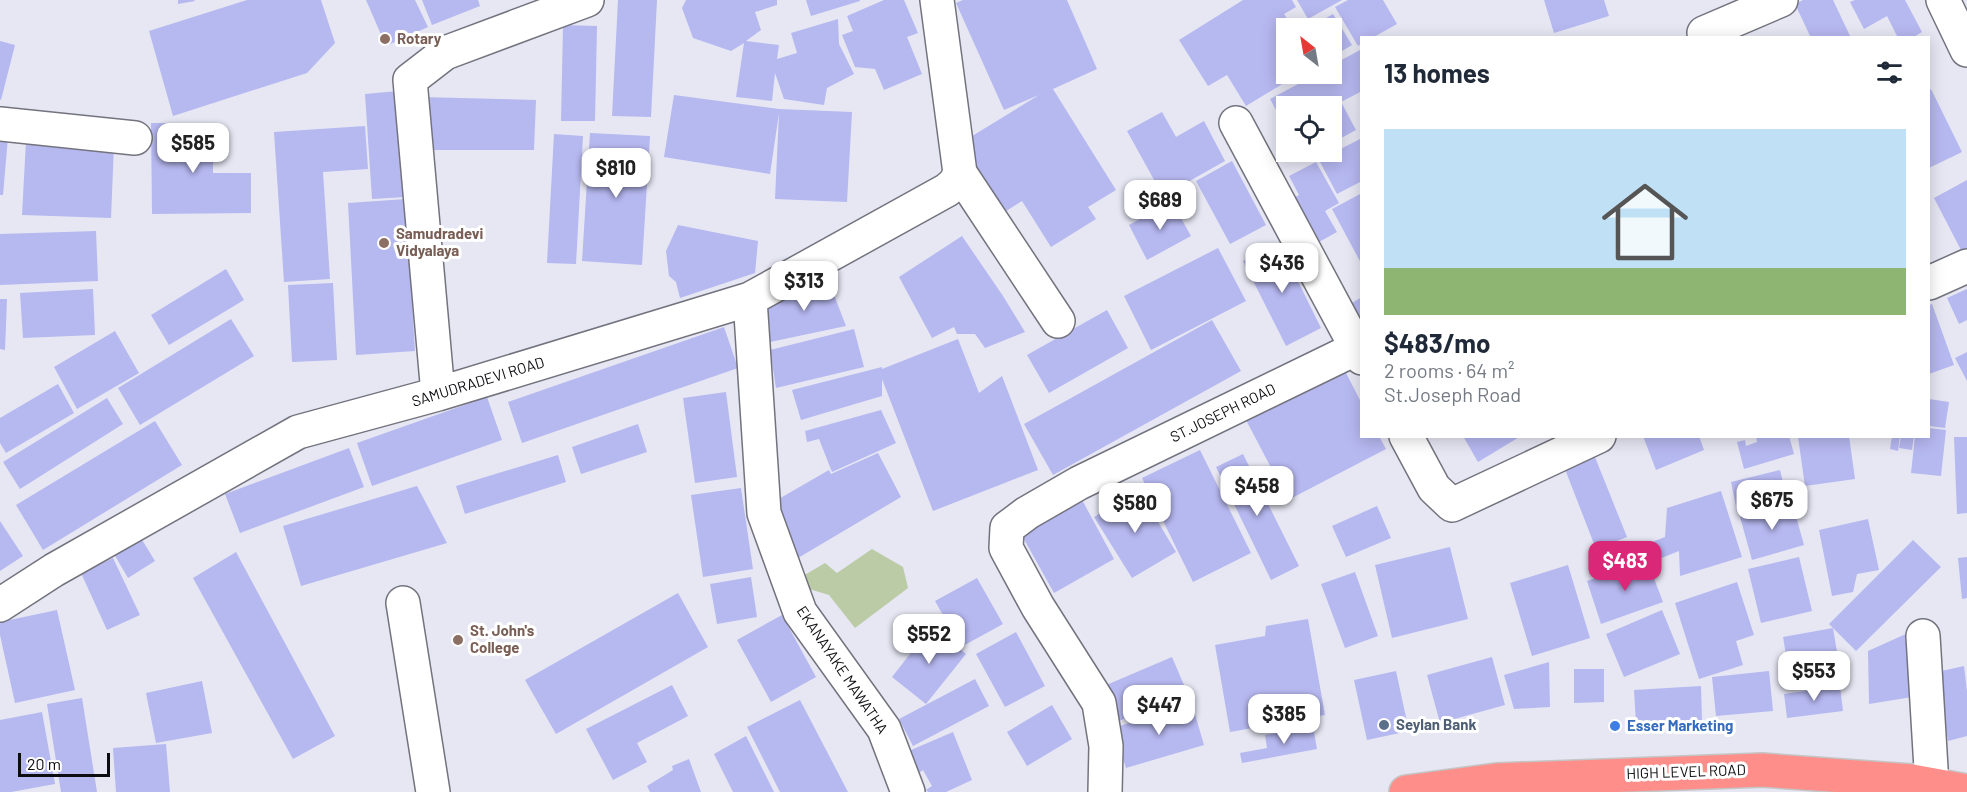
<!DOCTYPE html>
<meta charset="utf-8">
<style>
:root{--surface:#fff;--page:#f6f6f7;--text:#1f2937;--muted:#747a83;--line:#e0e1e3;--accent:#db2777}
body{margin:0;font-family:Barlow,sans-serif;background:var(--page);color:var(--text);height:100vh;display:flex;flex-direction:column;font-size:22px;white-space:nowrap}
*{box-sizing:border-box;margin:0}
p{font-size:20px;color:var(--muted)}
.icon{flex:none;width:33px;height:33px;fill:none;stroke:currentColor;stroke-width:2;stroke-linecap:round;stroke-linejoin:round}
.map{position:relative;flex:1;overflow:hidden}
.drawer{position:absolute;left:1360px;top:36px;width:570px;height:402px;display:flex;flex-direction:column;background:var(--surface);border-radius:0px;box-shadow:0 3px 15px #0003}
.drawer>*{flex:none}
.needle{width:39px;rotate:329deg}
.controls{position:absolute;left:1276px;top:18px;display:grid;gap:12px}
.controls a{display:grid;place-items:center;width:66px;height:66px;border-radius:0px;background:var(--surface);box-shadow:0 3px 15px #0003;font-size:30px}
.scale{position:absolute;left:18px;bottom:15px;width:92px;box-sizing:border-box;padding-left:6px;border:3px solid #0d0d11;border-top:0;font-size:16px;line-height:21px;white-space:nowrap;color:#0d0d11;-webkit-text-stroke:4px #fff;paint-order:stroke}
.price{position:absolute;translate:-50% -51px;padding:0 14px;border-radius:12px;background:#fff;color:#222;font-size:20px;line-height:39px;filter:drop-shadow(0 2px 3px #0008)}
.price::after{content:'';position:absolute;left:50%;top:36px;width:18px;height:14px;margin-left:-9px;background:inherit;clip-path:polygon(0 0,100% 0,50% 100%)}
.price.on{background:var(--accent);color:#fff}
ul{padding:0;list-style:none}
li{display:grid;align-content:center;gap:12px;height:318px;padding:0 24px}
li+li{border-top:2px solid var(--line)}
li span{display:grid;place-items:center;height:186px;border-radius:0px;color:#555}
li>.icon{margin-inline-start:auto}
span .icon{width:108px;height:108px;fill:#fffc;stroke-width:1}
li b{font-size:26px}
h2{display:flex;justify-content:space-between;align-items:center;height:72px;padding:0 24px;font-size:26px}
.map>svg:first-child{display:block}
</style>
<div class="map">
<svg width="1967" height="792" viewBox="0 0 1967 792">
<rect width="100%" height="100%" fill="#e6e7f3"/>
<!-- green -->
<path fill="#bacba5" d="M872,549L903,567L908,588L855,628L829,595L809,589L803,576L825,563L837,573Z"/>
<!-- building -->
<path fill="#b6b8f0" d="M178,0H194L195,1L178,4Z
M247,0H321L335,43L307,73L173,116L149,31Z
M366,0H415L428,27L386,46Z
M422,0H478L480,6L432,25Z
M618,0H657L651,117L612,116Z
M686,0H777V5L755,12L761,30L746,41L779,45L777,59L797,53L791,33L838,19L839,44L854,74L827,88L824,105L784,99L775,73L772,101L736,97L744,43L731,51L693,38L682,8Z
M806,0H860V1L811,16Z
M884,0H904L918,33L907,37L922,74L884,90L875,69L855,67L842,35L853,31L847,16Z
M963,0H1067L1097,69L1053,89L1116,190L1088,207L1096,219L1051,247L1022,201L1000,215L959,150L964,141L1039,95L1004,110L956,3Z
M1243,0H1292L1296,7L1284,14L1293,28H1287V74H1299L1246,106L1227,75L1208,86L1179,40Z
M1297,0H1342L1308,19Z
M1348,0H1383L1397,24L1372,38H1362V43L1358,46L1335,7Z
M1544,0H1604L1609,16L1554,33Z
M1803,0H1833L1851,38H1811L1795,4Z
M1855,0H1905L1922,32L1912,38H1898L1887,16L1864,29L1850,2Z
M1333,14L1352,45L1332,57V28H1309Z
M563,25L597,26L595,121H561Z
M0,41L15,45L1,100L0,99Z
M1362,49V91L1341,102L1356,130L1332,143V106H1287V130L1270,99L1317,74H1332V65Z
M1931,89L1962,152L1929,168V90Z
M398,91L406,197L372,199L365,94Z
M674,95L779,109L852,112L847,202L775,199L779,113L770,174L664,157Z
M421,97L536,100L534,150H424Z
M1162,112L1176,137L1204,121L1225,161L1163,196L1127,131Z
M151,123H213V173H251V213L152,214Z
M365,126L368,169L323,172L330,279L284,282L274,132Z
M590,133L650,136L642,265L582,261Z
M554,134L583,136L576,264L547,263Z
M0,136L8,137L3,195H0Z
M1362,138V181L1337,194L1319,160Z
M26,141L114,145L111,218L22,215Z
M1232,161L1266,225L1230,244L1196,181Z
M1316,162L1339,203L1325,211L1337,232L1310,247L1286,202L1299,195L1289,176Z
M1967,180V248L1961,250L1934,198Z
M1362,193V265L1332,209Z
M406,199L415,351L356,355L348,203Z
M1172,202L1191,236L1147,260L1129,225Z
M678,225L758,241L755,273L680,298L676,282L669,276L666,251Z
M96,231L98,281L0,285V234Z
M962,236L1003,296L1025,332L985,348L975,334H957L954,327L932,338L899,277Z
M1279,243L1321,328L1286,346L1243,261Z
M1218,248L1246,301L1151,350L1124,296Z
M226,269L244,300L169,345L151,315Z
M826,274L846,326L770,342L762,309Z
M333,283L337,360L292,362L288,285Z
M93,289L95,335L23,338L20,293Z
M1967,289V320L1959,324L1947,298Z
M1362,297V325L1350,304Z
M0,299H7L5,350L0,349Z
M1932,304L1954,365L1929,374V305Z
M1107,310L1128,348L1049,393L1027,355Z
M231,319L254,356L140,425L118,388Z
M1212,320L1241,371L1053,475L1024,424Z
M724,327L738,368L522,443L508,402Z
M854,329L864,367L776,388L770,350Z
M115,331L139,373L77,409L54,367Z
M958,339L979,393L1002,376L1038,470L933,511L882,379V396L801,420L792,390L882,367V369Z
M1967,352V381L1955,358Z
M1344,369L1362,404V436H1379L1386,449L1288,500L1246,420Z
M58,384L74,413L6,453L0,443V418Z
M726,392L737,477L695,483L683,398Z
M487,397L502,440L372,486L357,443Z
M107,398L123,424L20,489L3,462Z
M1929,399L1949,402L1945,428L1929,426Z
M881,410L896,443L832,472L819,439L807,442L805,431Z
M155,421L182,465L43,550L16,505Z
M638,424L647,452L581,474L572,447Z
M1929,428L1946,430L1941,476L1911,473L1915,436H1929Z
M1463,436H1521L1478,462Z
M1643,436H1699L1704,450L1656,470Z
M1756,436H1789L1794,454L1744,469L1737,442L1745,440L1746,446L1757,442Z
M1849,436L1855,479L1805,486L1798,437Z
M1892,436H1900L1898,451L1890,449Z
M1901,436H1914L1912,450L1899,448Z
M1954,437H1967V513L1957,514Z
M349,448L364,487L240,533L225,494Z
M1200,450L1251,553L1193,582L1142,478Z
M1593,452L1627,537L1596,549L1563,464Z
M878,453L901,497L798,558L770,504L829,470L831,474Z
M1243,454L1299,566L1271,580L1216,467Z
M558,455L566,482L465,514L456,486Z
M1780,470L1787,499L1737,511L1731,482Z
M417,486L447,543L301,586L283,526Z
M741,488L753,569L703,577L691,495Z
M1139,490L1176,552L1132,578L1094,517Z
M1721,491L1742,557L1680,576L1679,551L1654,561L1647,544L1665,537L1667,508Z
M1081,498L1114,559L1054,593L1020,532Z
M1792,502L1804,545L1752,560L1740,517Z
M1377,506L1391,538L1346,557L1332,526Z
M1868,519L1879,570L1857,574L1853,592L1832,596L1819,530Z
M0,521L23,556L0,571Z
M141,538L155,561L128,578L114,554Z
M1913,540L1941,567L1856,651L1829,624Z
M1450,547L1468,619L1392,638L1375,565Z
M236,552L335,736L293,759L193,578Z
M1799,557L1812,611L1761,623L1748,569Z
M1967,557V598L1962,599L1958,558Z
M113,558L140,615L107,630L81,573Z
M1647,560L1663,602L1601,624L1587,581Z
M1568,565L1590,638L1532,656L1510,583Z
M1355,572L1378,636L1345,648L1321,584Z
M751,577L757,617L717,624L710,584Z
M977,578L1003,624L961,647L935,601Z
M1737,582L1754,635L1736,641L1743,665L1699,679L1675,603Z
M678,593L708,647L556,734L525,680Z
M57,610L75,690L15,703L0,635V622Z
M1662,610L1680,654L1624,677L1606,634Z
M782,615L816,677L771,702L737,640Z
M1308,619L1325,715L1230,732L1215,645L1265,636L1266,626Z
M932,626L966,654L926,704L892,677Z
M1833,628L1841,676L1791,684L1783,637Z
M1016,632L1045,686L1005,707L976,654Z
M1908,633L1912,697L1869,704L1868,651Z
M1172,657L1187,692L1119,721L1104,686Z
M1492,657L1505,705L1440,723L1427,675Z
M1549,662L1550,707L1514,709L1504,675Z
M1964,666L1967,691V736L1948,741L1937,672Z
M1574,669H1604V702L1574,703Z
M1396,671L1409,731L1367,740L1354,680Z
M1769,671L1773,711L1716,716L1712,677Z
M975,679L989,706L913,746L899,719Z
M202,681L212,733L156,743L146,693Z
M672,685L688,716L637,743L647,762L613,780L586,729Z
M1701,686L1702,721L1636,724L1634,690Z
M1840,686L1843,711L1787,718L1784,694Z
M82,698L97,792H61L47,704Z
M800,700L848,792H780L747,727Z
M1192,704L1204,745L1126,768L1113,728Z
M1052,705L1072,739L1027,766L1007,732Z
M42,712L55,784L11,792H0V720Z
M1313,726L1317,749L1242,763L1240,753L1267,748L1265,735Z
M953,732L972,780L946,792H928L926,790L932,786L923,770L912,778L904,753Z
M746,736L774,792H733L714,754Z
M166,744L170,792H116L113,748Z
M689,759L701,792H650L647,786L673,770L672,766Z"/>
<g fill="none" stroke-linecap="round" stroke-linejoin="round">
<defs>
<path id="minor" d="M937,0L960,173L1058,321
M1943,0L1967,50
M1704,33L1781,0
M1236,123L1362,358
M0,124L135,138
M1929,283L1967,266
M750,299L764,513L800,612L884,729L908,792
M438,394L410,80L445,53L587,0
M1406,436L1434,488L1452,505L1599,436
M403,603L433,792
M0,605L54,570L298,432L438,394L750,299L947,190L955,183L960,173
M1923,636L1932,785
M1105,792L1106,746L1099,703L1038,607L1006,548L1007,528L1027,513L1079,483L1357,348"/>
<path id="highway" d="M1406,792L1496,780L1762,770L1912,781L1967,791"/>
</defs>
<!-- minor casing -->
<use href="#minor" stroke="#73737e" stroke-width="36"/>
<!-- highway casing -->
<use href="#highway" stroke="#c5c5c6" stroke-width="36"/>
<!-- minor -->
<use href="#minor" stroke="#fff" stroke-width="33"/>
<!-- highway -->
<use href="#highway" stroke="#fd8e8a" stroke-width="33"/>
</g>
<!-- markers -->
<g fill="#8d6e63" stroke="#fff" stroke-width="2">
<circle cx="385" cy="39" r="6"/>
<circle cx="384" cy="243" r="6"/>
<circle cx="458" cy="640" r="6"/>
</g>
<circle fill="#5c6f8a" stroke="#fff" stroke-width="2" cx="1384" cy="725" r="6"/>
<circle fill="#3f7fe0" stroke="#fff" stroke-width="2" cx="1615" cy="726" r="6"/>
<g text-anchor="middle" stroke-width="6" stroke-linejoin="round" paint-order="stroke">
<!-- education labels -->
<g font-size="15" font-weight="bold" fill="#785e54" stroke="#fff" text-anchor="start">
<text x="397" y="44">Rotary</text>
<text x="396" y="239">Samudradevi<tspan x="396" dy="17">Vidyalaya</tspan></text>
<text x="470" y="636">St. John's<tspan x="470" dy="17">College</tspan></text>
</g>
<!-- street labels -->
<g font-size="15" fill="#0d0d11" stroke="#fff">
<text transform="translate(478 382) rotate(-17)" y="5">SAMUDRADEVI ROAD</text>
<text transform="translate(1223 413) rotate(-26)" y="5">ST.JOSEPH ROAD</text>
<text transform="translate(842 670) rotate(56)" y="5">EKANAYAKE MAWATHA</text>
<text transform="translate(1686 772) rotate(-2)" y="5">HIGH LEVEL ROAD</text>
</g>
<!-- service labels -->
<g font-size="15" font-weight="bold" fill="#4e5e75" stroke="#fff" text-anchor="start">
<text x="1396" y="730">Seylan Bank</text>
</g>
<!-- shop labels -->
<g font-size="15" font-weight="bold" fill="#366cbe" stroke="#fff" text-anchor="start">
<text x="1627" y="731">Esser Marketing</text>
</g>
</g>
</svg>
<div class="controls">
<a><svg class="needle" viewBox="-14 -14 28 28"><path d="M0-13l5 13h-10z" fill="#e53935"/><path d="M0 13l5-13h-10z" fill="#747a83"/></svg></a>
<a><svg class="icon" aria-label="locate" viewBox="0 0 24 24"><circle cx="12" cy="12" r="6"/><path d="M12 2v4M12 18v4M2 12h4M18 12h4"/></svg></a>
</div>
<div class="scale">20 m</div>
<b class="price" style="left:193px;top:174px">$585</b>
<b class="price" style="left:616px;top:199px">$810</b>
<b class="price" style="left:1160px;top:231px">$689</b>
<b class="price" style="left:1282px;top:294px">$436</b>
<b class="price" style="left:804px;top:312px">$313</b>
<b class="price" style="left:1257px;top:517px">$458</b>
<b class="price" style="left:1772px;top:531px">$675</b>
<b class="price" style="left:1135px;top:534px">$580</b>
<b class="price on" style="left:1625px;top:592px">$483</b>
<b class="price" style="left:929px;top:665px">$552</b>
<b class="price" style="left:1814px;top:702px">$553</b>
<b class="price" style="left:1159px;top:736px">$447</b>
<b class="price" style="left:1284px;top:745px">$385</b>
<section class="drawer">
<h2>13 homes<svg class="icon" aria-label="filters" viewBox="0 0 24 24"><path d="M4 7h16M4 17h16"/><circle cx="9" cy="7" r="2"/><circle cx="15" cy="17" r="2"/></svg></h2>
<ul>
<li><span style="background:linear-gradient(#bfe0f5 75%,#8fb573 0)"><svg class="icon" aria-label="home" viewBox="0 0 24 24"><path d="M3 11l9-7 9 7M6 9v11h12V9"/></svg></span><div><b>$483/mo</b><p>2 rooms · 64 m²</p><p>St.Joseph Road</p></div></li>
</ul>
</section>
</div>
